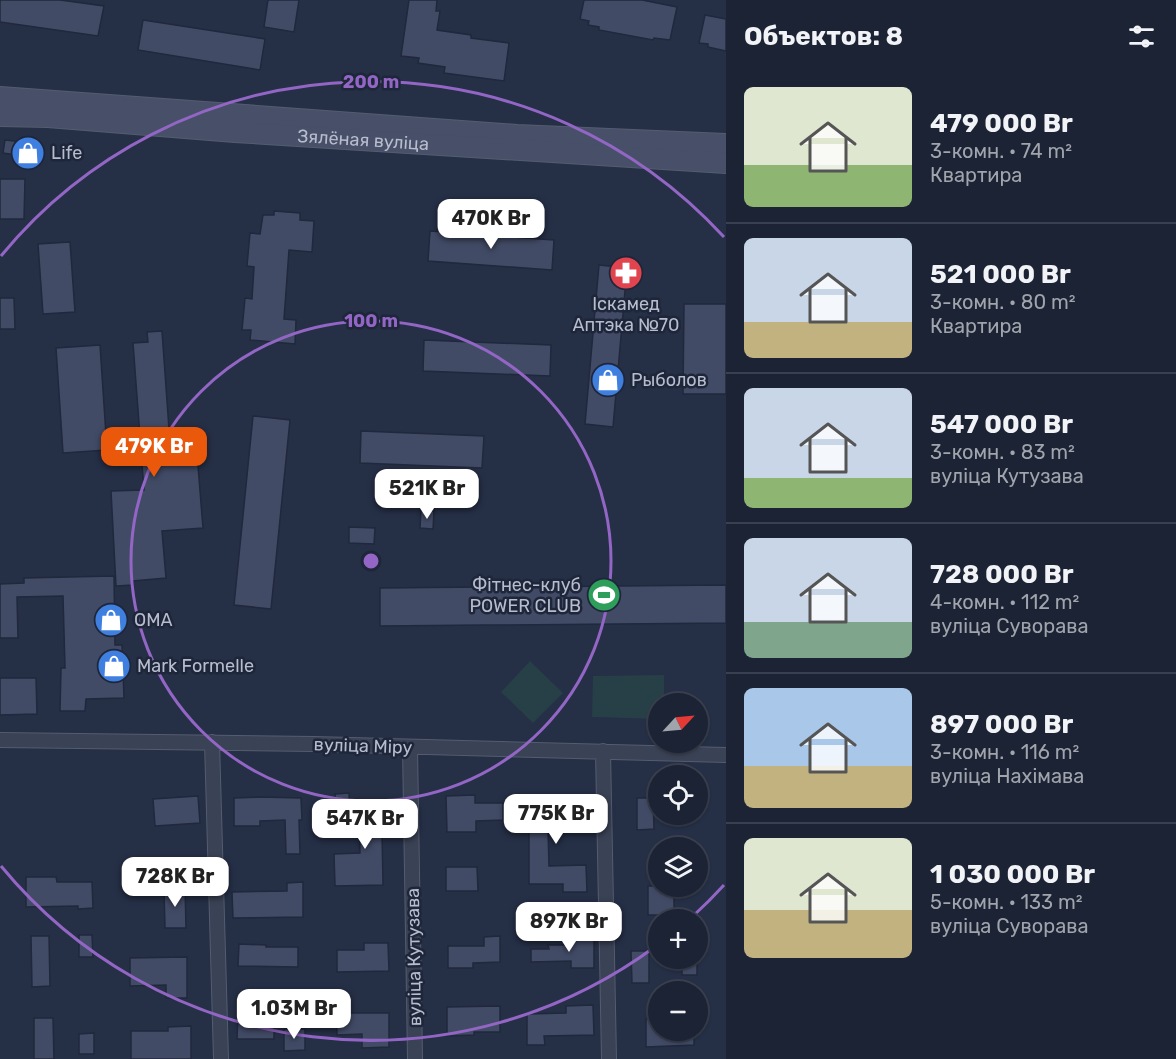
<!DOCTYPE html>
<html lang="ru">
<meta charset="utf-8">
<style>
:root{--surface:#1c2334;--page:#252b3c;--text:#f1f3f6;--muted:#a0a4ac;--line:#3a404f;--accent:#ea580c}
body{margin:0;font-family:Rubik,sans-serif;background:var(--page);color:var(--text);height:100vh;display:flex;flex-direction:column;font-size:22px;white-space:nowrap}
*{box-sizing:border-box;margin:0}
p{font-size:20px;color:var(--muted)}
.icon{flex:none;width:33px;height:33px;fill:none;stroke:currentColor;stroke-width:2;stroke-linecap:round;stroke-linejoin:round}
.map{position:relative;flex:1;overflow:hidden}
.side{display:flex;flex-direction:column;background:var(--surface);width:450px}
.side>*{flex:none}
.needle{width:39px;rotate:64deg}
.fabs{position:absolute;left:648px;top:693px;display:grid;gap:12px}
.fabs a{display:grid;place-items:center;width:60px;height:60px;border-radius:50%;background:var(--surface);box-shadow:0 2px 4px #0004,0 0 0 2px var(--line);font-size:30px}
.price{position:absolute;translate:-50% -51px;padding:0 14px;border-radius:12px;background:#fff;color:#222;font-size:20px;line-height:39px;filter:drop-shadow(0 2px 3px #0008)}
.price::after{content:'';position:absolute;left:50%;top:36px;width:18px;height:14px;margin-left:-9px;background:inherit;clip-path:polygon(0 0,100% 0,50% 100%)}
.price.on{background:var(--accent);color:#fff}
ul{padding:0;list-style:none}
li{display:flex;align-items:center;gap:18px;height:150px;padding:0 18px}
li+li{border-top:2px solid var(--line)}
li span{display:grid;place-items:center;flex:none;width:168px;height:120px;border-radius:9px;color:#555}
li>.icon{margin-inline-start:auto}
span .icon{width:72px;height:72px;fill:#fffc;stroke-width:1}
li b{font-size:26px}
h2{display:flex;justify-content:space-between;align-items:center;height:72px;padding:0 18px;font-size:26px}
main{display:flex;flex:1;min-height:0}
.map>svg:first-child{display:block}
</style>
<main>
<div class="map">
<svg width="726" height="1059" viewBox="0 0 726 1059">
<rect width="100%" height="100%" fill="#252f46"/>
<!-- green -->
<path fill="#273f47" d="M530,661L563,693L533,723L501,692Z
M664,675V703L658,704V719L592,717L593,676Z"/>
<!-- building -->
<path fill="#424b66" stroke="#20283c" stroke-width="1.5" d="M0,0H60L104,6L98,36L0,22Z
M268,0H299L294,32L264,27Z
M409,0H437L436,11H440L437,30L471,35V38L509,43L504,81L444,73L445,67L418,63L419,58L401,56Z
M584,0H642L677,7L670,40L654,38L653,40L599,30V27L588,25L589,21L580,19Z
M705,15L726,19V51L708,47V44L699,43Z
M143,20L265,39L260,70L138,50Z
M5,140L32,143L30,157L3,153Z
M0,179H25L24,219H0Z
M274,211L300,213V220L314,221L312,252L289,250L284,319L296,320L295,344L250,340L251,330H242L245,298L252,299L254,267L247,266L250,233L260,234L263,215H274Z
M430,231L554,240L552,270L428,261Z
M70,242L75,312L43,314L38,244Z
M599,265L627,268L613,427L585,424Z
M0,298H14L15,329H0Z
M684,304H726V394H683Z
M162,331L170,443L196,441L203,528L162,531L166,578L133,581V585L116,586L111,491L144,490L133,343L148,342L147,332Z
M424,340L551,345L550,376L423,371Z
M100,345L107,450L63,453L56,348Z
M253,416L290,420L271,609L234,605Z
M361,431L484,436L482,468L360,463Z
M421,510L434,511L433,529L420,528Z
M349,527L375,528L374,544L349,543Z
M114,576L115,645H122L124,698L86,699L85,711H60L61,668H65L63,596L17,597L18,638H0V584L24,583V578Z
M726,585V623L380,626V588Z
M0,678H36L37,714L0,715Z
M349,793L350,814H336L335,794Z
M475,795V803H503V820L476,821V832H447L446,796Z
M198,796L200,823L155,826L153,799Z
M260,797L301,798L302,820H299L300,854H286L285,820L260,821V826H234V798Z
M561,797H585L586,827L548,828L549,866L586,865L587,892H563V884H529V809H561Z
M637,798H653L654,829L637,830Z
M359,803H387L388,832H382L383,885L335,886L334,854L360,853Z
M446,867H477L478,891H446Z
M26,877H56L57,882H92L93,908L78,909V906L26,907Z
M303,882V917L233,918L232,892L287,891V883Z
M648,886H674V915H648Z
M185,887L186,928H165L164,888Z
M79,935H92L93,957H79Z
M31,936H49L50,986L32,987Z
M500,936V962L473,963V968H448V946H484V937Z
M571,937H594V968H571V961L531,962V949H549L548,945H571Z
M364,943H388L389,971L337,972V950H364Z
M239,944L266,945V947H298V967L238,966Z
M631,951H649V983H632Z
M187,957V998H166V985L130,986V958Z
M682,958H697V975H682Z
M593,1005L594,1035L544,1036L545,1045H527V1014L566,1013V1006Z
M500,1006V1032H474V1035L447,1036V1007Z
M336,1008H350V1013H389V1047L362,1048V1034L337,1035Z
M238,1014H274V1039H237Z
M34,1018H53L54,1059H34Z
M646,1019H658V1030H694V1045L646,1047Z
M191,1026V1059H131V1031H168V1027Z
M284,1029H305V1050L284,1051Z
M94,1033V1054H79V1034Z"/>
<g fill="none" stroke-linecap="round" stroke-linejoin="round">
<defs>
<path id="minor" d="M0,740L314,744L726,755
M212,742L221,1059
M410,747L415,1059
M603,751L609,1059"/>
<g id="secondary">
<path d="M0,97L517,135L726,144"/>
<path id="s1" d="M0,116L48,117L235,132L726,163"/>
</g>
</defs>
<!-- minor casing -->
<use href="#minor" stroke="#555c6f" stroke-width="16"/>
<!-- secondary casing -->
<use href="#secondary" stroke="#555c6f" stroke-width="22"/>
<!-- minor -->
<use href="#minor" stroke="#3a4255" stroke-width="14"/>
<!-- secondary -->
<use href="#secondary" stroke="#475068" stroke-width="20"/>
</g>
<!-- distance rings -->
<g fill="none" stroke="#9366c5" stroke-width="3">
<circle cx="371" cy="561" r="240"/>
<path d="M724 885A479 479 0 0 1 692 917M656 946A479 479 0 0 1 1 866M1 256A479 479 0 0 1 724 237"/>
</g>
<!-- icons -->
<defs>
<symbol id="shop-disc" viewBox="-11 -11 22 22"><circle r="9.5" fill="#3f7fe0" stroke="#1e263a"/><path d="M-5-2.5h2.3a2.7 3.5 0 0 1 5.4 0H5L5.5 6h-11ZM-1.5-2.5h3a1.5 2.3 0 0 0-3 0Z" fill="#fff"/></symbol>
<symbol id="pharmacy-disc" viewBox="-11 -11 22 22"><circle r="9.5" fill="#e0444e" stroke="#1e263a"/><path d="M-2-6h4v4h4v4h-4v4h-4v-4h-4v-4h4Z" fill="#fff"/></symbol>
<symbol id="stadium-disc" viewBox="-11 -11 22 22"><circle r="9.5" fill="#2e9e5b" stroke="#1e263a"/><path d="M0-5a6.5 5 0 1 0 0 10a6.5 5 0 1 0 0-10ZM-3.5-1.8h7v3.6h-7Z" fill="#fff"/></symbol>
</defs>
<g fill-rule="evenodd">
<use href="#shop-disc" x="9" y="134" width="38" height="38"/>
<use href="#pharmacy-disc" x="607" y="254" width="38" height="38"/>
<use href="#shop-disc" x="589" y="361" width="38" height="38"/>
<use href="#stadium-disc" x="585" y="576" width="38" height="38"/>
<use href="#shop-disc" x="92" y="601" width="38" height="38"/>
<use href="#shop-disc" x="95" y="647" width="38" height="38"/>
</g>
<g text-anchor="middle" stroke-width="5" stroke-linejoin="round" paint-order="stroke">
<!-- street labels -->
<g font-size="18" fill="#b7bdce" stroke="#1e263a">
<text dy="6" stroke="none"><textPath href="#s1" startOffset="364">Зялёная вуліца</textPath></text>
<text transform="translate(363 746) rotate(2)" y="6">вуліца Міру</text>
<text transform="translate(414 957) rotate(-91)" y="6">вуліца Кутузава</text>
</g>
<!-- poi labels -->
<g font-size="18" fill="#b7bdce" stroke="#1e263a" text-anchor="start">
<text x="51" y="159">Life</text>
<text x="626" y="310" text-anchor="middle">Іскамед<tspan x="626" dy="21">Аптэка №70</tspan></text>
<text x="631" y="386">Рыболов</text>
<text x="581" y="591" text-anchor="end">Фітнес-клуб<tspan x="581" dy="21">POWER CLUB</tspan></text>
<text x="134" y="626">ОМА</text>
<text x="137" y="672">Mark Formelle</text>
</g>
</g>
<circle cx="371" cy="561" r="9" fill="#9366c5" stroke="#1e263a" stroke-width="3"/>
<g font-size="18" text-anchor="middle" font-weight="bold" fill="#9366c5" stroke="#1e263a" stroke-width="5" stroke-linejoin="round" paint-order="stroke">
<text x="371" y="88">200 m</text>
<text x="371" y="327">100 m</text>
</g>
</svg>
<div class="fabs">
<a><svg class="needle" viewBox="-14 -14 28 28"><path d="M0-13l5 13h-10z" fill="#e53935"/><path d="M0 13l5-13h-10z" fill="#a0a4ac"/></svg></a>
<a><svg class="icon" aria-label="locate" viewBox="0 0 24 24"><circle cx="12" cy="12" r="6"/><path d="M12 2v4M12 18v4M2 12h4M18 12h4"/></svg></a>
<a><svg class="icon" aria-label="layers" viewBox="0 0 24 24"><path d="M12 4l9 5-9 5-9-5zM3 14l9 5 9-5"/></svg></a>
<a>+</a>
<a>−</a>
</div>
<b class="price" style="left:491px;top:250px">470K Br</b>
<b class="price on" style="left:154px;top:478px">479K Br</b>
<b class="price" style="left:427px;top:520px">521K Br</b>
<b class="price" style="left:556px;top:845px">775K Br</b>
<b class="price" style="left:365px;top:850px">547K Br</b>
<b class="price" style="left:175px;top:908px">728K Br</b>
<b class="price" style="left:569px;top:953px">897K Br</b>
<b class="price" style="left:294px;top:1040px">1.03M Br</b>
</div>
<section class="side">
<h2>Объектов: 8<svg class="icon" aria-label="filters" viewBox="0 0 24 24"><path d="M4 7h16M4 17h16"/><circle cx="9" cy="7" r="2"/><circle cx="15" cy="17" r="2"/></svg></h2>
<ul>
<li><span style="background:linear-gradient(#dfe7d0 65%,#8fb573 0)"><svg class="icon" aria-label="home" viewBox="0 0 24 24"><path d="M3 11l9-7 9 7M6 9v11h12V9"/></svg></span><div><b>479 000 Br</b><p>3-комн. · 74 m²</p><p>Квартира</p></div></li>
<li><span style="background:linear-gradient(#c9d6e8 70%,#c2b280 0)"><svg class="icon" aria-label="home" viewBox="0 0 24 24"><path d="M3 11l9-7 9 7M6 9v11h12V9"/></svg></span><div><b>521 000 Br</b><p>3-комн. · 80 m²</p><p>Квартира</p></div></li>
<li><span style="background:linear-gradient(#c9d6e8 75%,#8fb573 0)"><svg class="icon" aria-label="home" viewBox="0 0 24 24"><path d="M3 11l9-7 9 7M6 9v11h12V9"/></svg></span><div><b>547 000 Br</b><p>3-комн. · 83 m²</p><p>вуліца Кутузава</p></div></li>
<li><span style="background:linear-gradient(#c9d6e8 70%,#7fa58c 0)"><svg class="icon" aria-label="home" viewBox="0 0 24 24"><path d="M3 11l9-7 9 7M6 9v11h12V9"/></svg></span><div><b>728 000 Br</b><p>4-комн. · 112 m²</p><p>вуліца Суворава</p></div></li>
<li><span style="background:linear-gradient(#a9c7e8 65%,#c2b280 0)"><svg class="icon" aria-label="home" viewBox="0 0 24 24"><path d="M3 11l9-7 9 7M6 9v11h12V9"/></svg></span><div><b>897 000 Br</b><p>3-комн. · 116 m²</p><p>вуліца Нахімава</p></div></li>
<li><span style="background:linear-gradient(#dfe7d0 60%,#c2b280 0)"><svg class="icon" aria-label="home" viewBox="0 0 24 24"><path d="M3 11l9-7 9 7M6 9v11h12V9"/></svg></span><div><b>1 030 000 Br</b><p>5-комн. · 133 m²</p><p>вуліца Суворава</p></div></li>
</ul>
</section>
</main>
